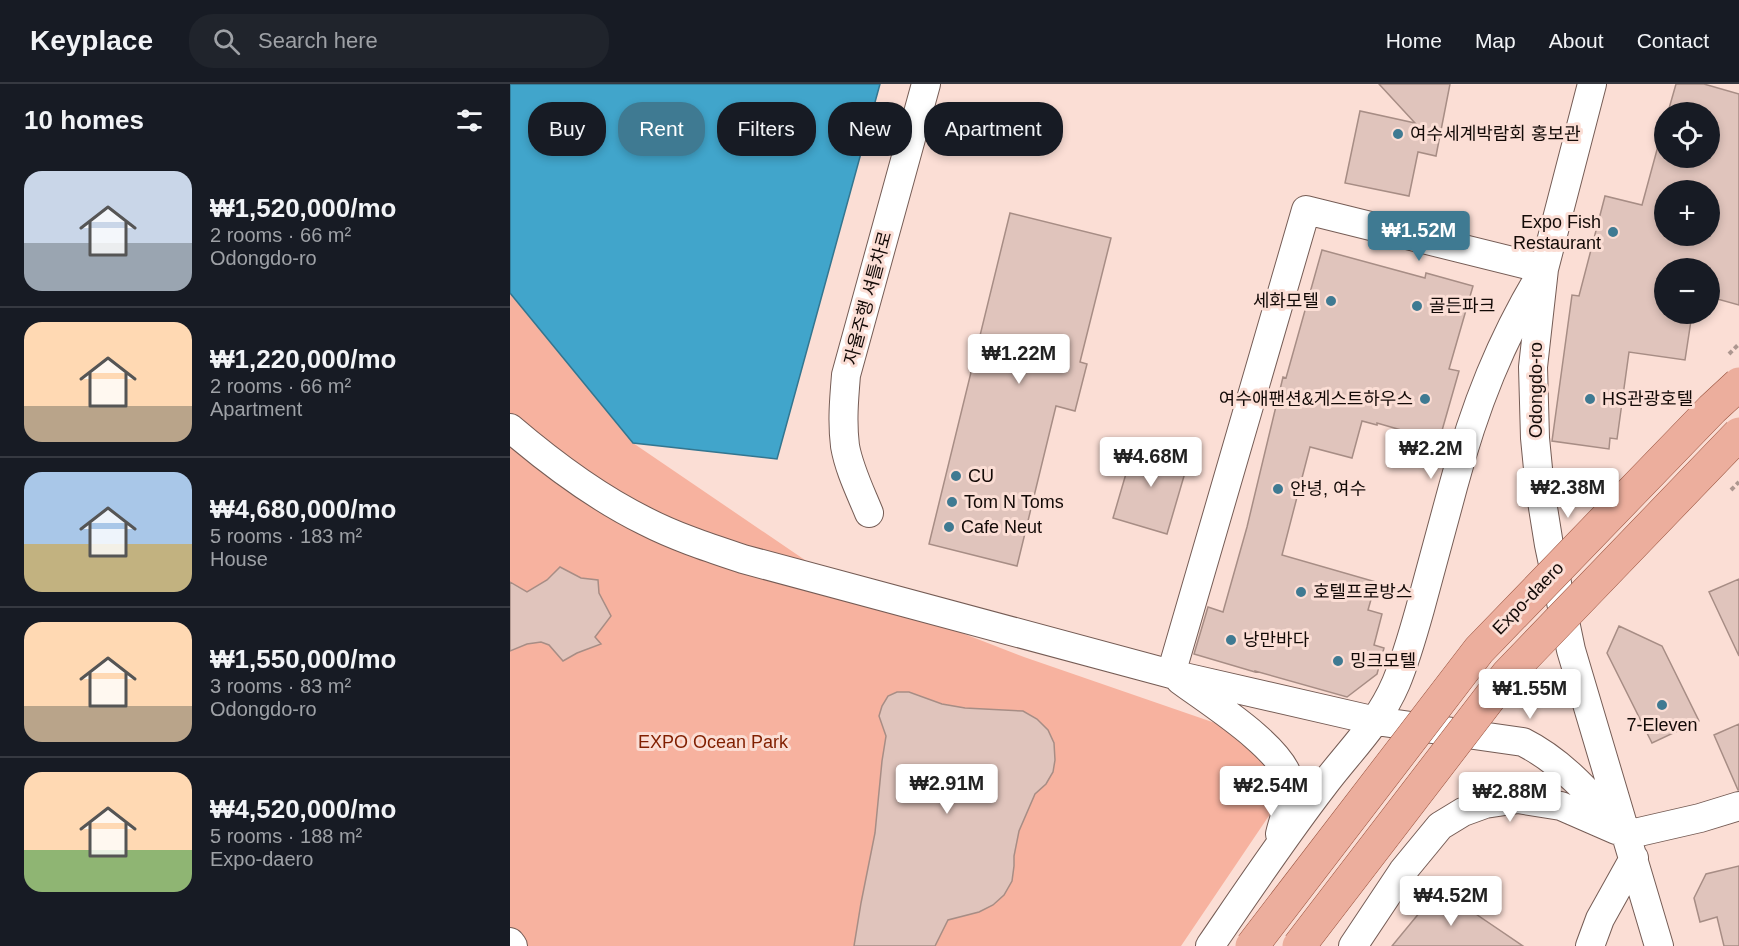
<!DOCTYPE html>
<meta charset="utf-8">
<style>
:root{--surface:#171b24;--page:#20242c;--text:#f1f3f6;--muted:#9ea1a6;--line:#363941;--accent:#3f7a92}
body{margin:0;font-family:Arial,"Noto Sans KR",sans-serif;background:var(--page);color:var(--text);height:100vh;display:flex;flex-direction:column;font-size:22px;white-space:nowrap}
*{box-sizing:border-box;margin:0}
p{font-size:20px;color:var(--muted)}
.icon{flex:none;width:33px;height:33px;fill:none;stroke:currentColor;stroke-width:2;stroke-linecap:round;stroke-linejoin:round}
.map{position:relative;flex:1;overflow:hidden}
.side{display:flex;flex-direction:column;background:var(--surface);width:510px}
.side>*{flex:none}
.top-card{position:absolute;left:18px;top:18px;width:570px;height:54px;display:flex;gap:12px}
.controls{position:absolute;left:1144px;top:18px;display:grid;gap:12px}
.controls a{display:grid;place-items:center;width:66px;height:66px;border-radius:50%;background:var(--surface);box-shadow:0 3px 9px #0003;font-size:30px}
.price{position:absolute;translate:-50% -51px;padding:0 14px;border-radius:6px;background:#fff;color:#222;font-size:20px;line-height:39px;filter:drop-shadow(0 2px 3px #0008)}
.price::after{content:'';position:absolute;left:50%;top:36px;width:18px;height:14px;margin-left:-9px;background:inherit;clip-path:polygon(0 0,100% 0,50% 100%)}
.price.current{background:var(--accent);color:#fff}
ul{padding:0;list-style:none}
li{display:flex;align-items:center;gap:18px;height:150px;padding:0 24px}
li+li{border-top:2px solid var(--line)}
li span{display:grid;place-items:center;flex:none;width:168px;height:120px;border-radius:18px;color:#555}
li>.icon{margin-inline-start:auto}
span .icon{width:72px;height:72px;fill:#fffc;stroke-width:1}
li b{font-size:26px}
h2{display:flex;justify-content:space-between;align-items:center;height:72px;padding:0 24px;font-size:26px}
.tag{padding:0 21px;border-radius:24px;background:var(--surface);box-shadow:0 3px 9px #0003;font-size:21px;line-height:54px}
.tag.current{background:var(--accent);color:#fff}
header{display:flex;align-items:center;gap:36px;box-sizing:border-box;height:84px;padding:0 30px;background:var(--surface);border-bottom:2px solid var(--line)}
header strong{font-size:28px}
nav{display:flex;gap:33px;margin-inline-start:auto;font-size:21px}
.search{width:420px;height:54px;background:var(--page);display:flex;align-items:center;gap:15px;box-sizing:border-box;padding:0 21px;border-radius:24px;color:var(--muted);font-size:22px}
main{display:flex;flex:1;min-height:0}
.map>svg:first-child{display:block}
</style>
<header>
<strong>Keyplace</strong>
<div class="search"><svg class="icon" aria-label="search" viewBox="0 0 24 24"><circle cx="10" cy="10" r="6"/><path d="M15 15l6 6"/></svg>Search here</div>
<nav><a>Home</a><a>Map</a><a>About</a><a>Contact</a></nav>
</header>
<main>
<section class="side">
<h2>10 homes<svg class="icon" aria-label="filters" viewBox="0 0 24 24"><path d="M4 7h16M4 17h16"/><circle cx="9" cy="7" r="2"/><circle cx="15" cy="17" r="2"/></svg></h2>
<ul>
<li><span style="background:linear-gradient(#c9d6e8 60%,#9aa5b1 0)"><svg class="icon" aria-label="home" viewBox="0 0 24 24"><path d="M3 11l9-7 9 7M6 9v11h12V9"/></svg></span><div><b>₩1,520,000/mo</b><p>2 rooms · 66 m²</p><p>Odongdo-ro</p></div></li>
<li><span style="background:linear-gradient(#ffd9b3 70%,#b9a48a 0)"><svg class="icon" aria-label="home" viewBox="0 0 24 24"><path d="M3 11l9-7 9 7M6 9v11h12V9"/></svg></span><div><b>₩1,220,000/mo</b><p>2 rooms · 66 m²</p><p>Apartment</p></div></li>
<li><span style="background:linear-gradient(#a9c7e8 60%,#c2b280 0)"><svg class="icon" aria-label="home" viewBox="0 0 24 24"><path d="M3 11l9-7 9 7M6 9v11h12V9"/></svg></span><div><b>₩4,680,000/mo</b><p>5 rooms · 183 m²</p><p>House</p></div></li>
<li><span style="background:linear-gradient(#ffd9b3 70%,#b9a48a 0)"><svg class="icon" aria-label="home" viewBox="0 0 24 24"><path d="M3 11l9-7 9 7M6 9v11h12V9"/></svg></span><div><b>₩1,550,000/mo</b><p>3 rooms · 83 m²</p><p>Odongdo-ro</p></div></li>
<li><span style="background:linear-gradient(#ffd9b3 65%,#8fb573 0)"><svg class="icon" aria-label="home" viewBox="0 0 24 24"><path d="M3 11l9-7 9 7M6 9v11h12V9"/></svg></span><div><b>₩4,520,000/mo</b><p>5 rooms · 188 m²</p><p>Expo-daero</p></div></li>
</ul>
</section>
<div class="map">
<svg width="1229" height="862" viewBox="0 0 1229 862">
<rect width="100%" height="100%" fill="#fbded5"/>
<!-- green -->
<path fill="#f7b29f" d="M0,209L123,359L336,504L514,573L708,640L765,684L771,714L671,862H0Z"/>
<!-- water -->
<path fill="#41a5cb" stroke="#337690" stroke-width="1.5" d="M0,0H370L267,375L123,359L0,209Z"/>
<!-- building -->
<path fill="#e0c4bc" stroke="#a78d85" stroke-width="1.5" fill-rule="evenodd" d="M869,0H940L926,72L908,68L899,112L835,99L850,27L905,39Z
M1166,0H1194L1229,10V221L1200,213V184H1155V230H1182L1175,276L1119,268L1107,355L1100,354L1099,365L1042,357L1062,211L1069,212L1095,112L1132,121L1148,62L1155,63V74H1200V28H1158ZM1155,106H1200V152H1155Z
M500,129L601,154L570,278L577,280L565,327L546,322L507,482L419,460Z
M812,166L915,194L916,189L963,202L939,285L949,287L929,357L867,339V341L852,337L842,374L800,363L772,471L866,498L858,526L872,530L864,561L874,564L867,590L837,613L745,587V588L684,570L698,523L713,528L737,443L773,293L776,294Z
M625,359L679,375L657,450L603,434Z
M50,483L71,494L88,496L89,509L101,532L85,553L91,560L67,569L53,577L39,561L31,558L17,560L0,567V498L17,508L37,496Z
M1229,495V572L1199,508Z
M1109,542L1152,562L1189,637L1142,659L1097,569Z
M387,608H399L432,620L455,624L513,627L527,635L538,646L544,659L545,676L543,688L536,700L525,710L509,747L504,772V782L502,797L494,811L483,821L469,828L438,836L425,862H344L351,819L365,749L372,677L376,652L369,632L372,622L378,612Z
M1229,640V706H1228L1204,651Z
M1229,782V862H1214L1207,833L1190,838L1184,814L1196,790Z
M929,805L1013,862H882Z"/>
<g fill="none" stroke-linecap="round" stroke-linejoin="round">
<defs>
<path id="minor" d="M1082,0L1034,185L1023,283L1025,354L1030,405L1039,461L1061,566L1149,862
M0,344C41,379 86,413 135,437C166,453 200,464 233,475L661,590L866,637L1013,658C1055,679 1085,716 1116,751
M359,429C350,407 339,385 335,362C332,338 334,315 336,291L416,0
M661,590L796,126L1034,185C991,255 964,324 943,403C932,444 921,485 910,525C903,550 896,575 886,599C868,641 839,667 813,702C773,754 737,808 700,862
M670,596C698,617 772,663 779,696C783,713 774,733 770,750
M1116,751L1190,734L1229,722
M0,858L3,862
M843,862L893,787L930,742L953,728L975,720L1008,715L1051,722L1106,746
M1080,862L1090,835L1124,774"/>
</defs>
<!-- minor casing -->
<use href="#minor" stroke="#755c55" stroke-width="30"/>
<!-- path -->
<path stroke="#ad9790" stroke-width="4" stroke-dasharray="4.5 3" stroke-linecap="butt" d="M1219,270L1229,260
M1221,406L1229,398"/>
<!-- minor -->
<use href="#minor" stroke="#fff" stroke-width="28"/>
<defs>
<path id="major-bridge" d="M742,862L969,566L1202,325L1229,300
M789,862L997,591L1229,350"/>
</defs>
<!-- major-bridge casing -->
<use href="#major-bridge" stroke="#98523e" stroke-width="34" stroke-linecap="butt"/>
<!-- major-bridge -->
<use href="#major-bridge" stroke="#ecae9d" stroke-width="33"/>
</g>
<!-- markers -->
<g fill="#3f7a92" stroke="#fbded5" stroke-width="2">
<circle cx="888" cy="50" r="6"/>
<circle cx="1103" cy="148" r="6"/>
<circle cx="821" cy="217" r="6"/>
<circle cx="907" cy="222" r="6"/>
<circle cx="915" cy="315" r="6"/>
<circle cx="1080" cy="315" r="6"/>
<circle cx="446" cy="392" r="6"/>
<circle cx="768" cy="405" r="6"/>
<circle cx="442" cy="418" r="6"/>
<circle cx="439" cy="443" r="6"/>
<circle cx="791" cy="508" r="6"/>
<circle cx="721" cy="556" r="6"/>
<circle cx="828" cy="577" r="6"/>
<circle cx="1152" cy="621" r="6"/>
</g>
<g text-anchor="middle" stroke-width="6" stroke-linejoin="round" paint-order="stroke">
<!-- poi labels -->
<g font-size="18" fill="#130a07" stroke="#fbded5" text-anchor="start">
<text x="900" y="56">여수세계박람회 홍보관</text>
<text x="1091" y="144" text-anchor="end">Expo Fish<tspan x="1091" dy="21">Restaurant</tspan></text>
<text x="809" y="223" text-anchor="end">세화모텔</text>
<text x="919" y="228">골든파크</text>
<text x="903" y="321" text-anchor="end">여수애팬션&amp;게스트하우스</text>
<text x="1092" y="321">HS관광호텔</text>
<text x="458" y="398">CU</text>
<text x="780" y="411">안녕, 여수</text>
<text x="454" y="424">Tom N Toms</text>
<text x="451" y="449">Cafe Neut</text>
<text x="803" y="514">호텔프로방스</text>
<text x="733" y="562">낭만바다</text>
<text x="840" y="583">밍크모텔</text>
<text x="1152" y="647" text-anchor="middle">7-Eleven</text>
</g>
<!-- street labels -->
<g font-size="18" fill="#130a07" stroke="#fbded5">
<text transform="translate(358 214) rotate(-75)" y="6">자율주행 셔틀차로</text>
<text transform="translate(1026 306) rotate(-90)" y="6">Odongdo-ro</text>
<text transform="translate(1018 514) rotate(-46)" y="6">Expo-daero</text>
</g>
<!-- park labels -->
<g font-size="18" fill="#811f00" stroke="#fbded5">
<text x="203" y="664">EXPO Ocean Park</text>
</g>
</g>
</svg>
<div class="controls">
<a><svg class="icon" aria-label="locate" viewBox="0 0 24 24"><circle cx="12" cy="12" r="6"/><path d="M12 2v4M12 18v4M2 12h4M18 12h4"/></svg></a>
<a>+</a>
<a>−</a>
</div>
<b class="price current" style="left:909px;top:178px">₩1.52M</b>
<b class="price" style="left:509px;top:301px">₩1.22M</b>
<b class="price" style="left:921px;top:396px">₩2.2M</b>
<b class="price" style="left:641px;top:404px">₩4.68M</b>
<b class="price" style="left:1058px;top:435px">₩2.38M</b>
<b class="price" style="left:1020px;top:636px">₩1.55M</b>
<b class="price" style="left:437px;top:731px">₩2.91M</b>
<b class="price" style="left:761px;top:733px">₩2.54M</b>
<b class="price" style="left:1000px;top:739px">₩2.88M</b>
<b class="price" style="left:941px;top:843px">₩4.52M</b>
<div class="top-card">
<a class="tag">Buy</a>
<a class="tag current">Rent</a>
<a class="tag">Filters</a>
<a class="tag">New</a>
<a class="tag">Apartment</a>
</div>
</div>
</main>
